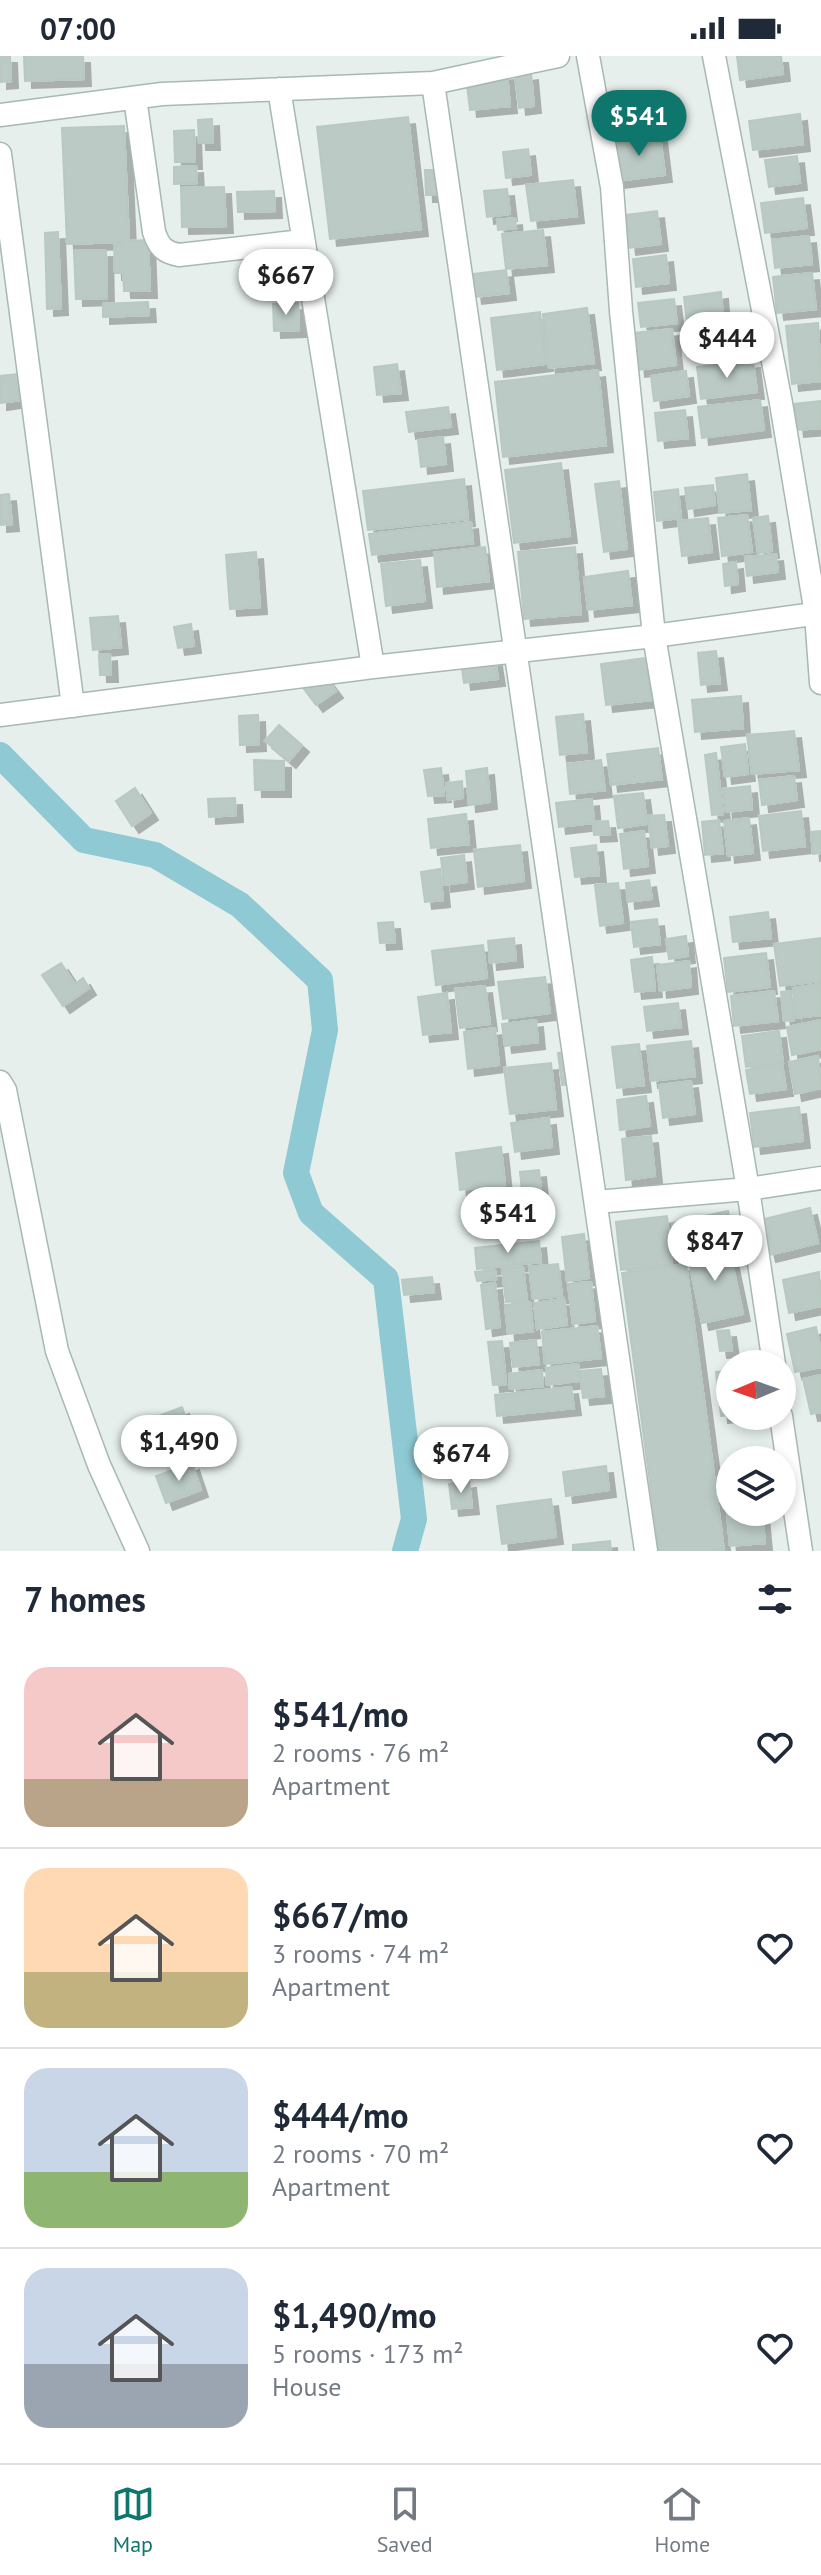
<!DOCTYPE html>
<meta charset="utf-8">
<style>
:root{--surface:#fff;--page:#f2f2f3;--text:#1f2937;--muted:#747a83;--line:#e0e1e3;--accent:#0f766e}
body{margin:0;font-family:"PT Sans",sans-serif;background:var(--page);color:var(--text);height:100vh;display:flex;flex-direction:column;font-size:30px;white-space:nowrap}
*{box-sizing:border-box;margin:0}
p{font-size:26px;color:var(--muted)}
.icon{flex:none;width:44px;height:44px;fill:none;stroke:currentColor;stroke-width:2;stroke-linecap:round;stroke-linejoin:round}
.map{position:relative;height:1495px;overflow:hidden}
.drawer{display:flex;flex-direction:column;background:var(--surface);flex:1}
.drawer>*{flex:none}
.needle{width:52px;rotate:268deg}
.tools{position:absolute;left:716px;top:1294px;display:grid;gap:16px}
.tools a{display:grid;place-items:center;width:80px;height:80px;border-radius:50%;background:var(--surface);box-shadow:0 4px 12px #0003;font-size:40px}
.price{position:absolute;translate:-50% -68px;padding:0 18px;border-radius:28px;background:#fff;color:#222;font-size:26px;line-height:52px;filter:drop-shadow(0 2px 4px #0008)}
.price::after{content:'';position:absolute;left:50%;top:48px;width:24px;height:18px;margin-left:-12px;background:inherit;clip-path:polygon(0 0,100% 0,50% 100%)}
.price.selected{background:var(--accent);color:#fff}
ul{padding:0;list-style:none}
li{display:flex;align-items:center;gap:24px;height:200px;padding:0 24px}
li+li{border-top:2px solid var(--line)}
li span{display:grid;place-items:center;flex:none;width:224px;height:160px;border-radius:24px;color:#555}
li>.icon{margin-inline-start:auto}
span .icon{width:96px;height:96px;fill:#fffc;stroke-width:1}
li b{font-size:34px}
h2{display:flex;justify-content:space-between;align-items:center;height:96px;padding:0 24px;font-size:34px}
.status{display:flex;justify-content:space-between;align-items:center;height:56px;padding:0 40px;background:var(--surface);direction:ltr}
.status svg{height:22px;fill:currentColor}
.dock{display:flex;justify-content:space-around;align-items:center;height:112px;border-top:2px solid var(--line);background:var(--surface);font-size:22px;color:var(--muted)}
.dock a{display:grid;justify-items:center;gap:4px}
.dock .selected{color:var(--accent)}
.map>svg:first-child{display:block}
</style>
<div class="status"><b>07:00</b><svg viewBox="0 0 49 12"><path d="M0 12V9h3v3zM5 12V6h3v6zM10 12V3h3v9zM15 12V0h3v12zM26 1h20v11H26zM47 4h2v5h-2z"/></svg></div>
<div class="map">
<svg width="821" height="1495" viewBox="0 0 821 1495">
<defs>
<filter id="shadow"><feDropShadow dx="7" dy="7" stdDeviation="0" flood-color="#0004"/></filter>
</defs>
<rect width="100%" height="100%" fill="#e6efeb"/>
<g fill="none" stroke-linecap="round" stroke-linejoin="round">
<!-- canal -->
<path stroke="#8ec9d4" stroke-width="26" d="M0,699L84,784L155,799L240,849L320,924L325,974L296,1117L311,1157L386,1223L414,1463L405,1495"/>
</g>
<!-- building -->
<path fill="#bbcac4" stroke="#b8c9c2" stroke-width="2" filter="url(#shadow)" d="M0,0H10L11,25L0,26Z
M24,0H83L84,23L25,25Z
M737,0H781L783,18L740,24Z
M507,17L510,50L470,54L466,21Z
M531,17L534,50L519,52L515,19Z
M649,45L652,73L618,77L615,49Z
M800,58L803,88L753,94L749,65Z
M408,61L421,173L330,183L317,71Z
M212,63L213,87H199L198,64Z
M124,70L129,185L148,184L150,235H124L123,217H115L114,189L122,188V186L67,188L62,72Z
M194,74L195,106H175L174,75Z
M660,79L665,119L618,125L613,85Z
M528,93L531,119L506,122L503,96Z
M797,100L800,127L769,131L765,104Z
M196,110L197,127L174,128V111Z
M425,114H439L440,139H426Z
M573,124L577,160L531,165L526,129Z
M224,131L226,170L182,171L181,132Z
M507,133L510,158L487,161L484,135Z
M274,135L275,155L238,156L237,136Z
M803,142L807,172L765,177L761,147Z
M657,155L661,188L629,192L625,159Z
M515,162L516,172L498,174L497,164Z
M543,174L547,209L506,213L502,178Z
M58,176L61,252L47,253L45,177Z
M809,180L812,208L775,212L772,184Z
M106,194L107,242L76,243L74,195Z
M666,199L669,227L636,231L633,203Z
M506,214L509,237L475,241L472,218Z
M812,217L816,253L777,257L773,221Z
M721,236L723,262L687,267L684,241Z
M674,243L677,267L641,271L638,247Z
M148,246L149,259L103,261V248Z
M298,247L299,274L274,275L273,248Z
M587,252L594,307L549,312L543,258Z
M540,256L546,308L497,314L491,262Z
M818,267L821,325L792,328L786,270Z
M672,273L676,309L638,314L634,277Z
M714,273L716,293L691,296L688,276Z
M753,305L757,336L701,343L697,311Z
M397,308L401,337L377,339L374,311Z
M598,314L606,389L503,401L495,326Z
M686,315L689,340L654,345L651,320Z
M18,318L21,344L0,347V320Z
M760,344L764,374L702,382L698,351Z
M821,345V372L797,374L794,348Z
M448,351L451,371L409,376L406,356Z
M685,354L688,382L658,385L655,357Z
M443,381L446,408L421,411L418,384Z
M561,407L570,480L514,487L505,414Z
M747,418L751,454L720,457L716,422Z
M464,423L468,463L368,474L363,435Z
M619,425L627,493L604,496L595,428Z
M713,429L715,449L688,453L685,432Z
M678,433L681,462L657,465L654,436Z
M9,438L12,468L0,469V439Z
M747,459L752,496L722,500L718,462Z
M768,460L772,495L758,497L753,462Z
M708,462L712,496L682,500L678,465Z
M471,466L473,487L372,499L369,478Z
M485,491L489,525L437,531L434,497Z
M575,491L581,558L524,563L518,496Z
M256,496L260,551L230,553L226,499Z
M776,498L778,516L747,520L745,501Z
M420,504L425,545L386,550L381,508Z
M736,506L738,528L725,530L723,508Z
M628,515L632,549L588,554L584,521Z
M118,560L121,591L93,594L90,562Z
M191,568L194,590L178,592L174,571Z
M716,595L720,627L701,629L698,597Z
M110,598L111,619H100L99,599Z
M646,602L651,644L606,649L601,608Z
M495,603L498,623L464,627L461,607Z
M324,619L336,635L316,649L304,633Z
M741,640L743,672L695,676L692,644Z
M583,658L587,696L560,699L556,661Z
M258,659L259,688L240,689L239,660Z
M279,669L302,689L289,705L265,685Z
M794,675L799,714L752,718L747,679Z
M745,688L748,718L725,721L721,691Z
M658,692L662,723L611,729L607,698Z
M716,697L723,758L712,759L705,699Z
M254,704L284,705V734H255Z
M601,704L605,734L570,738L567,708Z
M441,712L444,739L428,740L424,714Z
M487,712L490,746L469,749L466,715Z
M794,720L797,744L762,749L759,724Z
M462,725L463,742L448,744L446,727Z
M750,730L752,753L726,756L723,733Z
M135,732L151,757L132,770L116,745Z
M643,737L647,768L618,772L614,740Z
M235,742L236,759L209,761L208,743Z
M592,743L594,766L608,765L610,778L594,779L593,767L559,771L556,747Z
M801,755L805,790L763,795L759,760Z
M466,758L469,788L431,792L428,763Z
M664,759L668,790L652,792L648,760Z
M749,762L753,797L728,800L724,765Z
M719,764L723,797L705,799L702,766Z
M644,775L648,810L624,813L620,778Z
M821,775V797L813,798L811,776Z
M520,789L524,825L478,831L474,794Z
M596,789L599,819L575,821L571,792Z
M464,799L467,826L444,829L441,802Z
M440,813L443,844L425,846L421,816Z
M649,824L652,843L628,846L626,827Z
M618,827L623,867L600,870L595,829Z
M768,856L771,882L733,886L730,861Z
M657,863L660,888L634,891L631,866Z
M393,866L395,886L380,887L378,867Z
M686,880L688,900L669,903L666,883Z
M514,882L516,904L490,907L488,885Z
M821,882V925L780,930L774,888Z
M483,889L487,922L436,929L432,895Z
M766,897L770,931L728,936L724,902Z
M652,901L655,934L635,936L631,904Z
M689,905L691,931L660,935L657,909Z
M61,907L75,928L83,922L89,932L63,950L42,919Z
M545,921L550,957L503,963L498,926Z
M821,928V959L796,962L793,932Z
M485,930L490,968L460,972L455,933Z
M774,935L778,965L734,970L731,940Z
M791,935L794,964L784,965L781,936Z
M447,937L451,976L423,979L418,941Z
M678,947L681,971L647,975L644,951Z
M536,964L538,986L505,990L502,968Z
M821,964V993L792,999L787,971Z
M495,972L499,1009L468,1013L464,976Z
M779,975L783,1007L746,1011L742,980Z
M691,985L695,1020L651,1025L647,990Z
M639,988L644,1029L617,1032L612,991Z
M569,995L573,1028L562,1029L558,997Z
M818,1000L821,1032L795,1038L789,1006Z
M551,1007L556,1053L510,1058L504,1012Z
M782,1008L786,1033L750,1038L746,1014Z
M691,1025L695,1058L663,1062L659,1029Z
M646,1040L650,1070L620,1074L617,1044Z
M799,1051L803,1085L754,1091L750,1057Z
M549,1062L552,1091L515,1096L511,1067Z
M651,1080L655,1120L626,1124L622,1083Z
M501,1091L505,1129L460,1134L456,1097Z
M539,1114L541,1133L522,1135L520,1116Z
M810,1152L818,1187L769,1199L760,1164Z
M728,1155L734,1180L678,1193L672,1167Z
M667,1160L672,1208L621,1214L616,1166Z
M584,1178L589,1222L567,1225L562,1181Z
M539,1185L541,1206L477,1213L475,1192Z
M728,1187L743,1258L702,1267L687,1196Z
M558,1208L562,1240L533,1243L529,1211Z
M686,1208L724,1494L714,1495H659L622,1217Z
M523,1211L527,1244L506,1246L502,1213Z
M495,1214L496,1223L477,1225L475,1216Z
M819,1216L821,1250L789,1257L783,1224Z
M432,1221L434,1236L404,1239L402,1224Z
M591,1226L595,1265L573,1268L568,1228Z
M495,1227L500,1271L486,1273L481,1229Z
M564,1243L567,1269L537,1273L534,1247Z
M530,1246L533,1275L508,1278L505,1249Z
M597,1270L601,1302L545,1308L542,1276Z
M816,1271L821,1295V1311L795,1316L787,1278Z
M729,1274L732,1294L720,1295L717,1275Z
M536,1284L539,1308L513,1311L510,1287Z
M502,1285L506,1328L493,1329L488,1286Z
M578,1308L580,1325L547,1329L546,1312Z
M601,1313L604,1340L583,1342L580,1315Z
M542,1314L543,1330L510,1333L509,1318Z
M730,1315V1359L721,1360L716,1316Z
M821,1319V1356L811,1358L803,1323Z
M571,1331L574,1352L497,1360L495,1339Z
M182,1351L190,1374L157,1386L148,1364Z
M192,1407L201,1434L166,1447L156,1420Z
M606,1410L609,1434L566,1440L563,1416Z
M469,1425L472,1451L452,1453L449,1428Z
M551,1443L556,1481L502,1488L497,1450Z
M726,1446H730V1456H762L765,1487L730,1490Z
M610,1485L611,1495H573V1489Z"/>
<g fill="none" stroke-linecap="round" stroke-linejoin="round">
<defs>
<path id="minor" d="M588,0L612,131L621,255L654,580L748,1133L774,1308
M714,0L781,347L816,558L821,627
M433,27L646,1495
M279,33L373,611
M135,42L154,176C159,191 164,196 179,199L302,185
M0,59L162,38L433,27L558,0
M0,98L73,650
M0,659L373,611L654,580L821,557
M0,1026L5,1034L57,1295L99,1409L138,1495
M596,1146L748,1133L821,1122
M781,1360L801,1495"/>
</defs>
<!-- minor casing -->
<use href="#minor" stroke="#a8b8b2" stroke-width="25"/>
<!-- minor -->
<use href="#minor" stroke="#fff" stroke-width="22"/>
</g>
</svg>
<div class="tools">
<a><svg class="needle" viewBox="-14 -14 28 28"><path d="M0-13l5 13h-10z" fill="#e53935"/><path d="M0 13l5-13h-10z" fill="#747a83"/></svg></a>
<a><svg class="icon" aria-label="layers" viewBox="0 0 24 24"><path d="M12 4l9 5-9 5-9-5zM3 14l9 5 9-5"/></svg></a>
</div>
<b class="price selected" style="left:639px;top:102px">$541</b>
<b class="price" style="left:286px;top:261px">$667</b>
<b class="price" style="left:727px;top:324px">$444</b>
<b class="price" style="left:508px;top:1199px">$541</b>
<b class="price" style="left:715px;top:1227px">$847</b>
<b class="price" style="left:179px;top:1427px">$1,490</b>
<b class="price" style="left:461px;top:1439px">$674</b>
</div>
<section class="drawer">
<h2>7 homes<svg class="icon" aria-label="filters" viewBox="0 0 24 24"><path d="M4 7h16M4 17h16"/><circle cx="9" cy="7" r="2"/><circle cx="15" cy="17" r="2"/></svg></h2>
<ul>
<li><span style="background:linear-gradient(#f6c9c9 70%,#b9a48a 0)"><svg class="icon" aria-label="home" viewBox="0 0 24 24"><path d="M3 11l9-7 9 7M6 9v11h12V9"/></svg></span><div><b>$541/mo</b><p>2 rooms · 76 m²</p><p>Apartment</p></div><svg class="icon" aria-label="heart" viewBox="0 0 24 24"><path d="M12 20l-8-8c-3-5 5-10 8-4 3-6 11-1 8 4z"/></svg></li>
<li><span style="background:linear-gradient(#ffd9b3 65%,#c2b280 0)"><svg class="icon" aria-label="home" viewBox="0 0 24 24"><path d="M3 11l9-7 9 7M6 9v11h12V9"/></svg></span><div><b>$667/mo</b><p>3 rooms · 74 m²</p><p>Apartment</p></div><svg class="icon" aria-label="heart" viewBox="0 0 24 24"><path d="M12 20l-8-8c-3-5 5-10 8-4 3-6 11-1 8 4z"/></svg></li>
<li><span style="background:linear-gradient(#c9d6e8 65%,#8fb573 0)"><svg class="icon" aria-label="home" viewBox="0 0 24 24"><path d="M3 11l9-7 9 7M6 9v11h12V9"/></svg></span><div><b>$444/mo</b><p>2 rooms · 70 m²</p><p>Apartment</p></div><svg class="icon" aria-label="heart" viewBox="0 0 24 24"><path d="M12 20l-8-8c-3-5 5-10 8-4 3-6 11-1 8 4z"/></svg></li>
<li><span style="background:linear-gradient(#c9d6e8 60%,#9aa5b1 0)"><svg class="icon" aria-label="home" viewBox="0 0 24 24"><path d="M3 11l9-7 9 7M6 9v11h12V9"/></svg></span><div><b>$1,490/mo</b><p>5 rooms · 173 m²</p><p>House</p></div><svg class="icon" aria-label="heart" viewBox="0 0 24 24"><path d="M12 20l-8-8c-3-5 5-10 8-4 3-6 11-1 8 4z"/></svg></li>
</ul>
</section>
<nav class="dock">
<a class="selected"><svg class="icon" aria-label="map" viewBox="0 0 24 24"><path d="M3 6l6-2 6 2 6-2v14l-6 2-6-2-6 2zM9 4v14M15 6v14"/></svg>Map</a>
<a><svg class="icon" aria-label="saved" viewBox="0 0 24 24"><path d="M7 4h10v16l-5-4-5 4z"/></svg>Saved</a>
<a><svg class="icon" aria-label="home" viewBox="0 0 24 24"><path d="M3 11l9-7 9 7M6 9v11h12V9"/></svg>Home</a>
</nav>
